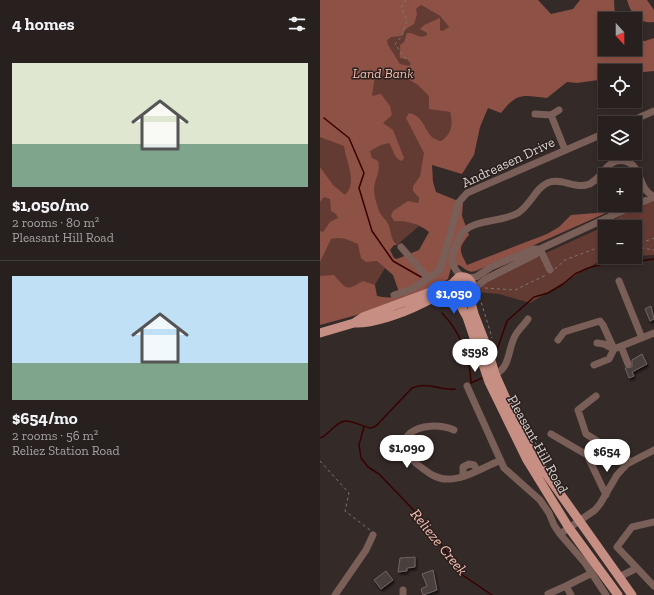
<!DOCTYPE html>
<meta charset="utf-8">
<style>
:root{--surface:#27201e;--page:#332d2b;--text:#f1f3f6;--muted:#a4a3a4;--line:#433e3c;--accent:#2563eb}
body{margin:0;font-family:"Zilla Slab",serif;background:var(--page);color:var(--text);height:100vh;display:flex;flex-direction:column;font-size:15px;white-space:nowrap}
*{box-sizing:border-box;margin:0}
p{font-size:13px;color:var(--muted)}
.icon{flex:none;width:22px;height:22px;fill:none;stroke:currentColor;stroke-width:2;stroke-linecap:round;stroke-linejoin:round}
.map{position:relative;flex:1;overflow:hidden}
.sheet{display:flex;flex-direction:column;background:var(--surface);width:320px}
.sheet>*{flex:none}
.needle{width:26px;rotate:159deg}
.controls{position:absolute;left:278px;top:12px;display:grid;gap:8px}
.controls a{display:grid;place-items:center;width:44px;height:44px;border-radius:0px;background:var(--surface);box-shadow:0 2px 6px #0003,0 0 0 1px var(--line);font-size:20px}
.price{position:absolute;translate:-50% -34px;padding:0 9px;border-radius:14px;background:#fff;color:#222;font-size:13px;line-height:26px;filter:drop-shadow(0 1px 2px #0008)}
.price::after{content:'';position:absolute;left:50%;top:24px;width:12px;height:9px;margin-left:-6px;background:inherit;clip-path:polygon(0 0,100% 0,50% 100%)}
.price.current{background:var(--accent);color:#fff}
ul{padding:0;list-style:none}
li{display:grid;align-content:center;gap:8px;height:212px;padding:0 12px}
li+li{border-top:1px solid var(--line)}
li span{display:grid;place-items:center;height:124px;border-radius:0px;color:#555}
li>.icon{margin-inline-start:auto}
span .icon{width:72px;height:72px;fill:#fffc;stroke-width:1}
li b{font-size:17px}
h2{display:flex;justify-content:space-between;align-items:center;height:48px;padding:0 12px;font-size:17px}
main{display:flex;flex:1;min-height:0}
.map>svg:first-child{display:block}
</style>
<main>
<section class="sheet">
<h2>4 homes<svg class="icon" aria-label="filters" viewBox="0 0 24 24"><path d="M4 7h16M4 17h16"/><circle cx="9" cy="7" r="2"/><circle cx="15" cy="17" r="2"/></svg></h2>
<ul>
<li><span style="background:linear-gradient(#dfe7d0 65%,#7fa58c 0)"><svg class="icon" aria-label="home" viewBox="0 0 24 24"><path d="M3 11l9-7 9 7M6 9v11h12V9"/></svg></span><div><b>$1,050/mo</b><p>2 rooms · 80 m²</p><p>Pleasant Hill Road</p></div></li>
<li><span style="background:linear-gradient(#bfe0f5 70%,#7fa58c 0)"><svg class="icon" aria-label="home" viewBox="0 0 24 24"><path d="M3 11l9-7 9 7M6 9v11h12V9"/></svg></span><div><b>$654/mo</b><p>2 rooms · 56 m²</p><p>Reliez Station Road</p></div></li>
</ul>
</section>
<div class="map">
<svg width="334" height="595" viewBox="0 0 334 595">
<defs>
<filter id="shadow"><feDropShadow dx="1.5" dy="2.5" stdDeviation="1" flood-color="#0009"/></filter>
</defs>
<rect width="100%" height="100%" fill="#342a28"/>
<!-- green -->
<path fill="#643b33" d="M101,5L120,16L129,27L127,30L118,110L130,112C133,123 132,133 122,141L115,140L109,134L100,176L93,186V191L99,198L98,203L88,202L78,221L89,222L99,226L77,245L72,238L62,265L65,268L53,288L22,289L0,277V15L96,9Z
M334,197V255L315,256V227H285L286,257L210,303L179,294L157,292L158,289L173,277L283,227L324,201Z"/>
<!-- forest -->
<path fill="#8e5145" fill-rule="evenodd" d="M0,0H218L231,14L253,9L260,0H294L295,19H285V49H315V40L325,41L334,38V71L315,73V71H285V79L257,83L247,82L227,98C203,95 197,92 181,113L168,108L160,127L154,155L142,174L112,165L113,182L116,192L143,203L142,216L149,235C138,248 139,250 147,265L227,234L239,227L251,215L276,213L293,205H304L158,270C149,274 147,270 139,265L131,268L128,279L124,282L44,313L0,325V276L14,275C27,290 26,291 43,281L55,285L57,296C66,298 72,298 80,295L73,275L57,261L46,262L41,258L38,244C29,240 21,236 11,239L0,262V231L3,232L10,222L18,218L16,214L11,211L10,199L4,197L0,202V167L13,185L25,195C38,183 26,161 24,146L0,137ZM101,5L120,16L129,27L123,31L120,30V18L104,25L100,29L107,33V35C99,40 95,32 87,33L84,42L80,45C81,50 79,53 80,58L87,59L91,64L89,66L80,64L68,45L67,40L71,37L81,36L86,29L94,24L97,14L96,9ZM59,71H66L74,78L83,76L98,85L109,96V109L130,112C133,123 132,134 121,141C103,138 108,117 89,113L86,118L104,153L100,176L93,186V191L99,198L98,203L88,201L73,211L71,216L74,221C87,221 100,224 109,232L99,250L77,259L74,258L70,250L74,245H77C70,237 72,236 69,226C67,220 63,218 60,213C57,207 54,195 54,189C55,178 61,171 58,161L52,158L50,151L61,145L69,143C74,150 73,158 82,161L84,158L73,130L63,123L72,115L70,106L61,94L52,96L55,75Z
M307,0H327L334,10V22C318,24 311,14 307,0Z"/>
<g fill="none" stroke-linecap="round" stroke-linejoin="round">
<!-- stream -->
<path stroke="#380200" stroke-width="1.5" d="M4,118L29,138L44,173L39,188L52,231L73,261L101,277
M122,313C141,333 150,356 151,383L162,378
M177,350L187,321L214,297L228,293L243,284L255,274L268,268L303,259L320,261L334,259
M44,427L39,445L41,458L48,467L59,474L107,524L141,574L172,595
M0,438C9,435 16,421 26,421C34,421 43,427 51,428L56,426L92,388C107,381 120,391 135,389"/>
</g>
<!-- building -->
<path fill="#4a403e" stroke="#6f6462" filter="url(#shadow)" d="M331,306L334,319L330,321L325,309Z
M322,354L327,364L312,372L314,376L309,378L305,368L312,367V360Z
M95,557V567L87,568V571L78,572L80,558Z
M113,570L117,590L103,595L101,589L107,586L102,574Z
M66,571L73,580L61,589L54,580Z"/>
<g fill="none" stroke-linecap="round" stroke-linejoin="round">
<!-- path -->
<path stroke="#7d7573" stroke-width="1" stroke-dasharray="3 3" stroke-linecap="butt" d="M86,0L81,7L87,20L82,36L75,44L87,61
M315,245L334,238
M315,247L334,250
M235,269L245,260L285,245
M165,288L195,290L226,275
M160,291L159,295L172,338
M120,303H131
M215,442L224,459
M0,461L29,493L25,511L50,530"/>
<!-- minor -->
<path stroke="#7a5e58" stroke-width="7" d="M215,114L231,115L239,110
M231,115L245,150
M307,123L334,111
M315,205L334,197
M81,247L108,278
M220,249L230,270
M142,277C134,270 129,260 134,250C137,246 138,241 140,236C151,218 181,223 198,213C211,205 216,186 230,182C241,178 254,188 266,185C282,182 285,157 305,161C318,164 319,179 325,189C327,192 331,195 334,197
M148,278L156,277L171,267L213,249H220L315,205
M299,281L322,338
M152,290L166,279L216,254L220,249
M74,295L92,289L120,270L139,202L147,193L285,133
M238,340L244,332L280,321L283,325L294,349
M277,343L284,344L294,349
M301,346L308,364
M294,349L334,333
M274,365L289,359L294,349
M175,374C190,369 188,348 195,336C198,330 204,325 208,319
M147,386L184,468L220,500L229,513L234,525L240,534L265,563L286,595
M276,396L258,410L266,434L311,462
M134,430C103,417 60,438 102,468C110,474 117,479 127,479C144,480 164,467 179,461
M231,434L267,455L286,495
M143,475V467L149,464L154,465L157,470
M334,522L312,527L297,547L334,586
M240,534L275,510L280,504L297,475L307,464L334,450
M299,577L317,568
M246,586L251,595
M228,594L246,586L272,573
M15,595L46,550L53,535
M83,595V590"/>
<!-- major -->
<path stroke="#c78e83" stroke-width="9" d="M135,295L147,317L169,382L207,460L249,528L298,595
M149,295L154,314L168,350L175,374L191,410L212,454L312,595
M34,323C52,324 83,313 99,305C114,298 117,294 134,293
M0,333L34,323L43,317L132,284L139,277C148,276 153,281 152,290L146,297H139L132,291V284"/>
</g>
<g text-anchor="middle" stroke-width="3" stroke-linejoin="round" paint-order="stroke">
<!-- park labels -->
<g font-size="14" font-style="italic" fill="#f5bbaf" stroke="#2a201e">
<text x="63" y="78">Land Bank</text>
</g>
<!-- street labels -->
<g font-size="14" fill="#d8d2d0" stroke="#2a201e">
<text transform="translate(188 162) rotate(-25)" y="5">Andreasen Drive</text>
<text transform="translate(218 444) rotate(61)" y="5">Pleasant Hill Road</text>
</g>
<!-- water labels -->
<g font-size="15" font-style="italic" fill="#fac0b4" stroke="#2a201e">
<text transform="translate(119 542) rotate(51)" y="5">Relieze Creek</text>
</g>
</g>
</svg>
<div class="controls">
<a><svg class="needle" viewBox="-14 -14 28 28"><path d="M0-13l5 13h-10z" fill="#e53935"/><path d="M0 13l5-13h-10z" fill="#a4a3a4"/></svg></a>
<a><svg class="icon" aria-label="locate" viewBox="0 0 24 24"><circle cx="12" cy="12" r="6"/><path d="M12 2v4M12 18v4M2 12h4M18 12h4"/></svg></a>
<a><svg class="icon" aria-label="layers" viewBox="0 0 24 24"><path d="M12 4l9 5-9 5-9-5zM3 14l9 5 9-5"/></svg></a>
<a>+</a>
<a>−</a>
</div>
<b class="price current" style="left:134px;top:315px">$1,050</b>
<b class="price" style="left:155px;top:373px">$598</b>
<b class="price" style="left:87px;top:469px">$1,090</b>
<b class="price" style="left:287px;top:473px">$654</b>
</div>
</main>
